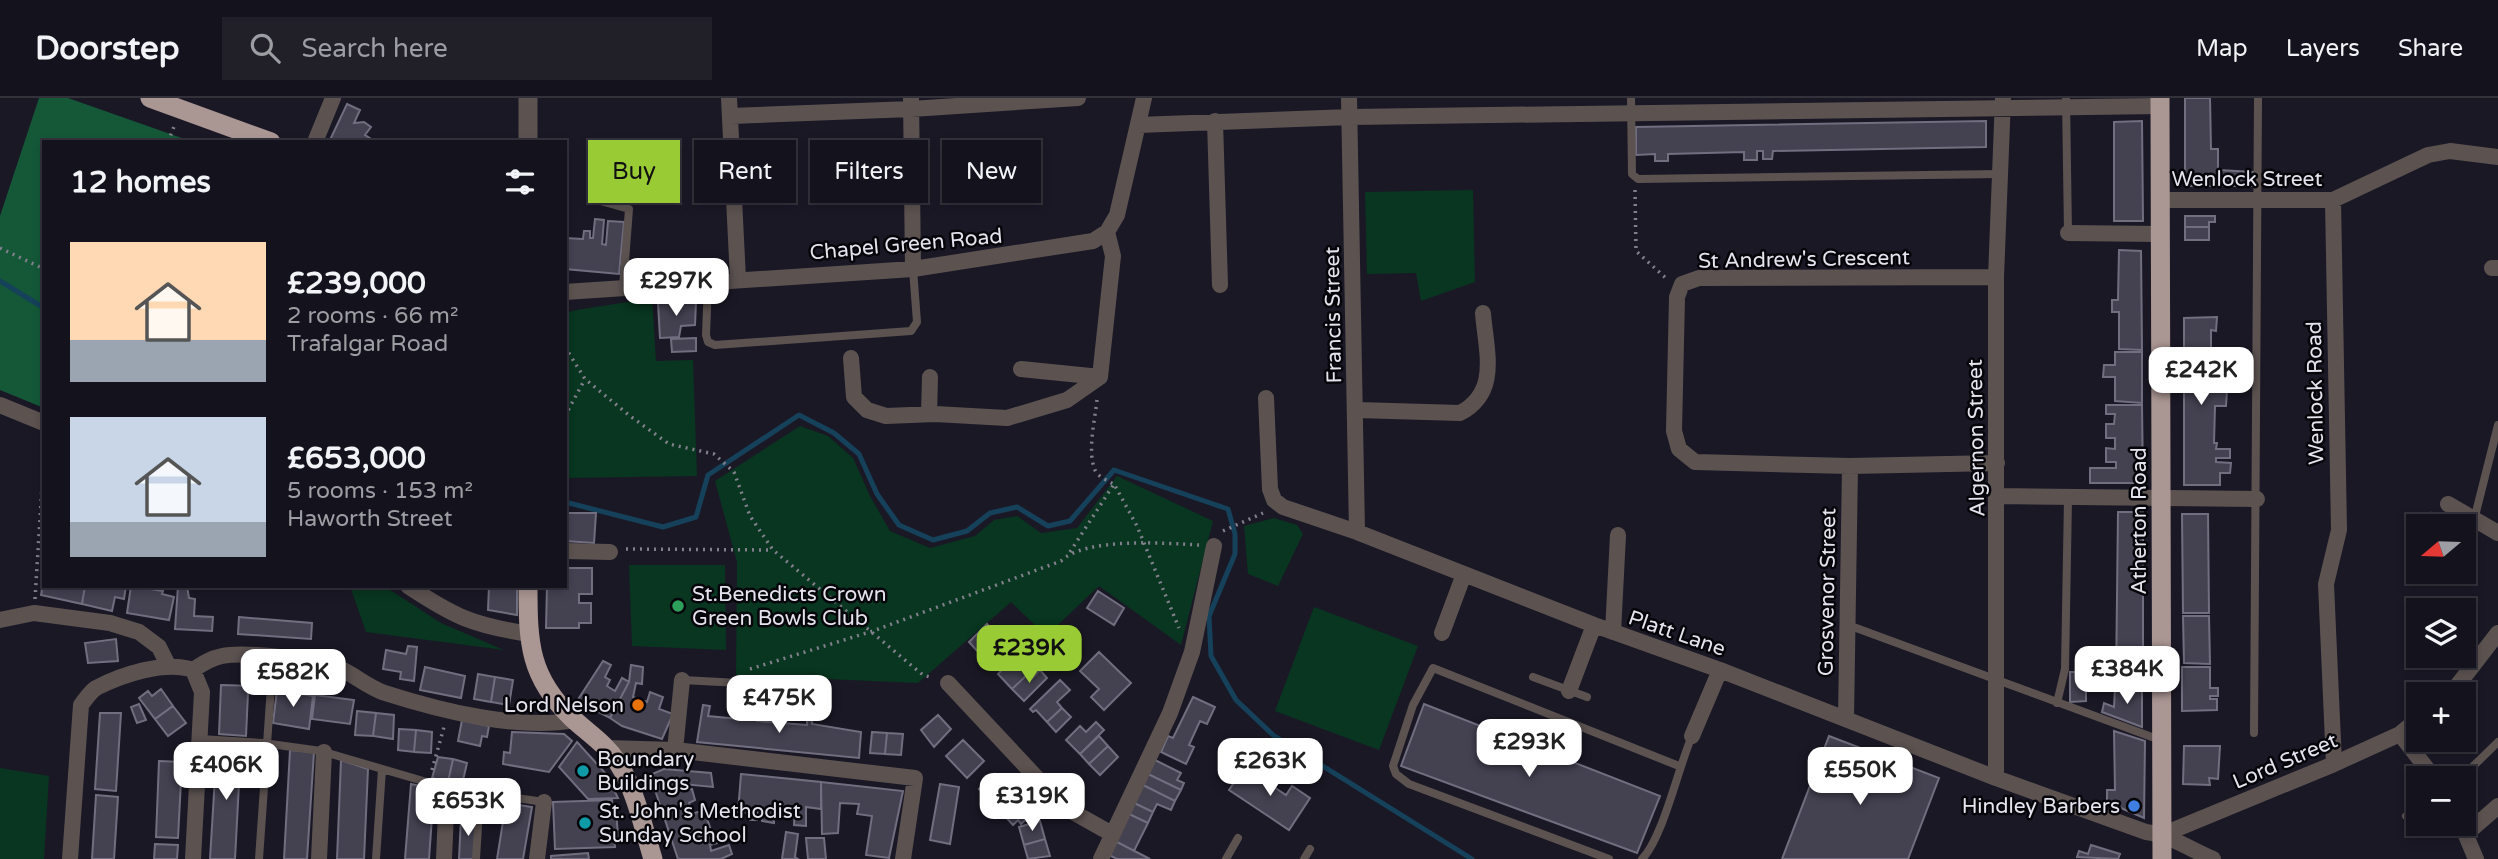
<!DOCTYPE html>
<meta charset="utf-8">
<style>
:root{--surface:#14121c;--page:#212029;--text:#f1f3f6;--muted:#9d9ea3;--line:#33323b;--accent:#99cb35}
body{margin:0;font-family:"Varela Round",sans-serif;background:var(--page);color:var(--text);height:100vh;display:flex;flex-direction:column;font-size:26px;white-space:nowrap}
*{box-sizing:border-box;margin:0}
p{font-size:23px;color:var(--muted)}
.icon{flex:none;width:38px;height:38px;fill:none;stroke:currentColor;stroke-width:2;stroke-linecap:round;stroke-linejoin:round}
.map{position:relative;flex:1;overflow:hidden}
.panel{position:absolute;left:42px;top:42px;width:525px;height:448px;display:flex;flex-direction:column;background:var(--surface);border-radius:0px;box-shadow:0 4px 10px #0003,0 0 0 2px var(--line)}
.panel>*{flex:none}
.banner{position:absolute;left:588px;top:42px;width:665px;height:63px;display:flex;gap:14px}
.needle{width:46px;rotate:251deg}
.tools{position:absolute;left:2406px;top:416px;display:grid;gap:14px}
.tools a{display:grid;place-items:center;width:70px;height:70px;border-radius:0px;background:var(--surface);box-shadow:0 4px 10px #0003,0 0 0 2px var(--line);font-size:35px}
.price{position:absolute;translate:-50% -60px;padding:0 16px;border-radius:14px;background:#fff;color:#222;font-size:23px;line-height:46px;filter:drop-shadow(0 2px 4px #0008)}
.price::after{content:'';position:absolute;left:50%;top:42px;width:21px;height:16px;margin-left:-10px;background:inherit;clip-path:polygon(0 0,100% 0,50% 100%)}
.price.active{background:var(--accent);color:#111}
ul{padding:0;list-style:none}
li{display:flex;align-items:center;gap:21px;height:175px;padding:0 28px}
li span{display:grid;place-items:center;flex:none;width:196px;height:140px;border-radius:0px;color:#555}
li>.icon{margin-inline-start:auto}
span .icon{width:84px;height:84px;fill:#fffc;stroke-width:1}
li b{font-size:30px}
h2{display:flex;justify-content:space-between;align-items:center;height:84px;padding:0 28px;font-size:30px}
.pill{padding:0 24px;border-radius:0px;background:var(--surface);box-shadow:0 4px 10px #0003,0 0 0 2px var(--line);font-size:24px;line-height:63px}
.pill.active{background:var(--accent);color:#111}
header{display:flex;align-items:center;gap:42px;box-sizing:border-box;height:98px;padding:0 35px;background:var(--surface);border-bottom:2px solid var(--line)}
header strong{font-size:33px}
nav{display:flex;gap:38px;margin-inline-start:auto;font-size:24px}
.search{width:490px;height:63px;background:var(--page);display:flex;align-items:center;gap:18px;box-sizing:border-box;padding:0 24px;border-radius:0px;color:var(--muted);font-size:26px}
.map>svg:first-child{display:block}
</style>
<header>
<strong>Doorstep</strong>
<div class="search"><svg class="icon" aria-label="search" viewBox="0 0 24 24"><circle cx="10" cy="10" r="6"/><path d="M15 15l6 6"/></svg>Search here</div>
<nav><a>Map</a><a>Layers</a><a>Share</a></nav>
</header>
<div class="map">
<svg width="2498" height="761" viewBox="0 0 2498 761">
<rect width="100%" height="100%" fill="#1b1826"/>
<!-- green -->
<path fill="#083620" d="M1473,92L1475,184L1421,203L1416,175L1367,176L1365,94Z
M652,200L656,263L693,262L697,378L565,380V218L571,213Z
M800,328L828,338L853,360L870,398L890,433L930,450L975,438L994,422L1017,418L1041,435L1077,430L1117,378L1213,423L1181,547L1099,488L1046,538L1011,504L918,585L736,577L737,464L715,383Z
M1274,420L1297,427L1303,436L1278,488L1248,476L1244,428Z
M629,467H725L726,552L632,548Z
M350,488H384L441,525L504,552L366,534Z
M1314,509L1418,548L1379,652L1275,613Z
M0,670L49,678L44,761H0Z"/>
<!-- forest -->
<path fill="#145838" d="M39,0H68L193,44H44V310L0,292V118Z"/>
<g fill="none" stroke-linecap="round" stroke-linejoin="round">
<!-- stream -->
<path stroke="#15415a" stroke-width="5" d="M0,183L44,210
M565,404L663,429L696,419L708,377L799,317L834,335L859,356L877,396L899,427L933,442L967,433L990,415L1017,409L1048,428L1070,423L1114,372L1228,411L1235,436V456L1209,518L1211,558L1236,602L1273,637L1472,761"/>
</g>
<!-- building -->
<path fill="#444151" stroke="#716e7f" stroke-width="2" d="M2185,0H2210L2211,51H2218V72L2254,74L2253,88H2185Z
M347,6L360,12L354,25L364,24L371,29L365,37L376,44H329Z
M1986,23V49L1773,53L1772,61H1763V53H1757V62H1744V54L1668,56V63H1655V56L1636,57V29Z
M2142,23L2143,123H2114V24Z
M2185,118H2215V124H2209V129H2185Z
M595,121L604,122L602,146L606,147L608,123L624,124L619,176L565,171V140L583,141L584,133H590V140H593Z
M2185,129H2209V142H2185Z
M2119,152L2141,153L2142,252L2119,251V214H2112V202H2118Z
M696,204L695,227L681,228L679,239L660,240L658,205Z
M2217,219L2216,233L2211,232V293L2227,292L2226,308H2215L2214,345H2217L2216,351H2230V360H2216V364L2231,365L2230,375H2220V387H2184V220Z
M696,240V253L672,254L671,241Z
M2115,254H2142V305L2115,303V279H2103L2104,267H2115Z
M2106,307H2142L2143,385H2090V370H2116V364H2106V350L2115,351V340H2106V326H2114L2115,316H2106Z
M2118,414H2143V584H2116Z
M565,415H596L594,445L565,443Z
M2431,415L2449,424L2445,429L2429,425Z
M2182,416H2208L2209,515H2183Z
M565,470H592V496H579V505H591V525H579V530H546L547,488H565Z
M44,480V488H85L82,506L41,497Z
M85,488H126L124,501L115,499L112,513L82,506Z
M131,488L163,493L162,496L174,499L169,522L127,515Z
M178,488H187L189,500L195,501L194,518L213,519L212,533L175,531Z
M489,488H517V517L488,512Z
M1098,493L1124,510L1114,527L1087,510Z
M2183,518H2209L2210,566L2184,565Z
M239,519L312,525L311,541L238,536Z
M987,526L999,538L980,556L969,544Z
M999,538L1015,554L996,572L980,556Z
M116,541L118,563L88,565L85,545Z
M408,548L417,549L414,583L400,581L401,574L383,571L386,552L406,556Z
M1099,554L1131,585L1104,612L1091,599L1099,591L1080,573Z
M1013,561L1028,576L1012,591L998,576Z
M603,563L611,567L605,579L610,582L607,588L615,593L622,580L629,584L610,620L577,603Z
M631,567L643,569L642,586L636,585L633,599L647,604L650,594L663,599L659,611L673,616L662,641L622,628L610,620L629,584Z
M425,569L465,578L461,600L420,592Z
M2182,569H2210V590H2218V598H2210V601H2217V612L2182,613Z
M1040,572L1047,580L1024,603L1012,591L1028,576L1032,580Z
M2070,574H2086V603L2070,604Z
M478,576L495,579L491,604L474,601Z
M495,579L513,582L509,607L491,604Z
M1060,582L1070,592L1057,604L1062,610L1047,624L1036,612L1033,614L1030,611Z
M221,587L259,588V595H248L246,638L219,636Z
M2115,590H2142V629L2102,614L2104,605L2114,609Z
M161,591L173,608L155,621L139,600L148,593L152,598Z
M277,592L313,598L309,631L273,625Z
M315,597L354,602L350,626L312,621Z
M1193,599L1215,609L1207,626L1200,623L1189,647L1194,649L1186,666L1161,654L1168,638L1173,640Z
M139,606L146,622L137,625L131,609Z
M1424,606L1660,698L1637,755L1401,668Z
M703,607L710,608L708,618L749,622L750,613L757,614V623L807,627V612H813L812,626L861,634L859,660L697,644Z
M173,608L186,625L168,638L155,621Z
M1062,610L1071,619L1056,634L1047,624Z
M357,613L376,615L373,638L355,637Z
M100,615H121L116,693L95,691Z
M376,615L394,617L393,641L373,638Z
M938,617L951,631L934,649L921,632Z
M462,622L489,628L487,639L482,638L480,648L458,643Z
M1096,624L1104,632L1080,656L1066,642L1080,628L1086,634Z
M399,631L416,632L414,654L398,652Z
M416,632L432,634L431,655L414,654Z
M2114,633L2145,643L2144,720L2107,704V692H2115Z
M512,634L564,636L572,643L549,674L503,666L504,654L510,655Z
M872,634L887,635L885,656L870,655Z
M887,635L903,636L901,657L885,656Z
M1099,638L1108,648L1089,666L1080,656Z
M1829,638L1939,680L1908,761H1782Z
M963,642L984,663L967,680L946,658Z
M577,644L607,677L618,700L588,701L559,669Z
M217,646L241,648L235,761H210Z
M1108,648L1118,659L1100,677L1089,666Z
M2184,648H2220L2218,681L2209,680L2210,687L2183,686Z
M290,652L314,654L307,761H284Z
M438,659L453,661L448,684L432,680Z
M453,661L467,665L462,687L448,684Z
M1153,661L1181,675L1177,682L1184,685L1181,692L1146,675Z
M341,662L368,671L364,761H337Z
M159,663L182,664L178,740L156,739Z
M1244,670L1259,679L1261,675L1277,685L1274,689L1286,697L1292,688L1310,700L1289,732L1229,692Z
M664,671L711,675L713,689L683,686V692L692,691L695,702L689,705L692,716L704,712L710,729L698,733L700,739L714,735L717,745L710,747L711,753L729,747L732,756L721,761H678L650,677Z
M1146,675L1181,692L1175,703L1141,686Z
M741,676L821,684V711L806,709V728L794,727L795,710L775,708L774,725L762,723V708L758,707L757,722H750V715L738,714Z
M995,676L1006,689L991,703L979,691Z
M821,684L903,693L889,760L866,757L872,718L857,716L859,706L840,705L838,735L822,736Z
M411,686L434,691L429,761H405Z
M940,686L959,689L950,746L930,742Z
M1141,686L1175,703L1171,712L1157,706L1153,714L1132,704Z
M1006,689L1018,702L1003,716L991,703Z
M96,697L118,699L114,761H92Z
M612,702L613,712H616L618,738H614L615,749L555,751L553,704Z
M1018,702L1031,717L1021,726L1018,722L1013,727L1003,716Z
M1132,704L1153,714L1148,725L1127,715Z
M506,705L532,709L523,761H497Z
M1127,715L1148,725L1134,753L1113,742Z
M461,719L477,721L475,761H459Z
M1040,723L1045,741L1024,747L1019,729Z
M786,734L798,736L795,759L798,761H782Z
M806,740H824L826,761H808Z
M1045,741L1050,758L1028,761L1024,747Z
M1113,742L1150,761H1117L1107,756Z
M155,746L178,747L177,761H154Z
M2091,747L2120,756L2118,761L2077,759L2079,753L2088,756Z
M588,755L589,761H551V758Z"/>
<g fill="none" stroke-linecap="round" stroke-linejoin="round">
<!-- path -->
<path stroke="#82808c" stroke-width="3.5" stroke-dasharray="2 5" stroke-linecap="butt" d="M168,44L175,26
M1635,92L1636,153L1668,182
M0,150L44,171
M565,249L585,281L630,318L669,346L714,356L734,374L750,418L773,452L923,577L933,580
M1097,302C1095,322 1087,353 1095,372C1098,379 1107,382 1113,386
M565,318L585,281
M1223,433L1263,415
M626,451L772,452
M1070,454L1114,386L1137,428L1179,530
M2464,458L2475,441
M2447,486L2454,474
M35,501L44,356
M750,571L873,533L1061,463C1086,439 1164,445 1199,447
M432,672L444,629"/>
<!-- service -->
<path stroke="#5c5351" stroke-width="8" d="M1631,0L1632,76L1638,81L2000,76
M2066,0L2068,135
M597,102L629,111L623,189
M708,184L706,237L708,244L715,247L911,233L917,224L913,171
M2474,422L2498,327
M1848,527L2160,642
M1533,579L1587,599
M682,582L780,587
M2057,605L2065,571L2068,400
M2254,635L2258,0
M200,641L263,645L321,653L447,690L544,704
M2460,681L2498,644
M2406,718L2418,710
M259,761L273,560
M376,761L382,671
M476,761L480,695
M1226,761L1238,740
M1304,761L1310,751
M1609,761L1409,686L1396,676L1393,668L1413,607L1433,570L1679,668
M1642,761C1663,740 1678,670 1692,638"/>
<!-- minor -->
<path stroke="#5c5351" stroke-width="16" d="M729,0L738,181
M911,0L913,171
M1349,0L1357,434
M731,18L911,11L1078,0
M1215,23L1220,187
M1138,27L1350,19L2160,8
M315,44L333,0
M2161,102H2333L2428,57L2450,53L2498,59
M2333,102L2339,432L2326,486L2334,666
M2068,135L2160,136
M2492,170H2498
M1996,179L1699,180L1682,186L1677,199L1674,333L1679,351L1695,364L1850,368L1997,365
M565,194L913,171L1093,143L1107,134L1117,117L1144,0
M851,260L854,299L867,312L886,318L935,316L1007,320L1067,302L1100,279
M1021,271L1100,279
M1100,279L1113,158L1107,134
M1266,300L1270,391L1274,402L1283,409L1357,434L1594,527L1720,572L1996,680L2146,734C2170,737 2191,752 2213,761
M0,307L44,325
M1357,312L1460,315C1500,294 1486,254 1483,215
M929,316L930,279
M1998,398L2257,401
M2448,406L2498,435
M565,453L610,454
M408,488C455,519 472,527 529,536
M0,522L34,515L110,525L139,534L159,549L168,567
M1613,534L1618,437
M1442,535L1464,476
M193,572C202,566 211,560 222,558C245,553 321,562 343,572C357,579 370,590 385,595C438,612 520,633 574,622
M948,585L1064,709L1112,736
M1569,593L1594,527
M2450,597L2498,535
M1846,621L1850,368
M2400,636L2435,681
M1692,638L1720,572
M607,650L675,652L915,680L903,761
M675,652L682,582
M1996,680V179L2003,0
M2462,728L2476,761
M2164,736L2334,666L2400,636L2418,621
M2466,736L2498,708
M70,761L81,607C85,602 90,594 96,590C121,577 165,562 193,572L202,594L193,761
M319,761L324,654
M444,761L447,690
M537,761L544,704
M1101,761L1170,615L1192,554L1214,448"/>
<!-- tertiary -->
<path stroke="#5c5351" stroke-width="19" d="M528,0V44"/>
<!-- trunk -->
<path stroke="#aa9693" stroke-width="19" d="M150,0L271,44
M2160,0L2162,761
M528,488C528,545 529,579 572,620C588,635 606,646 618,665C636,693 643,729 653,761"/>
</g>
<!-- markers -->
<circle fill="#2e9e5b" stroke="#06050a" stroke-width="2.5" cx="678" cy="508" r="7"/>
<circle fill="#e8710a" stroke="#06050a" stroke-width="2.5" cx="638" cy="607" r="7"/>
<g fill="#0f9aa8" stroke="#06050a" stroke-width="2.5">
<circle cx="583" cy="673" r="7"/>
<circle cx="585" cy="725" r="7"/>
</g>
<circle fill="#3f7fe0" stroke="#06050a" stroke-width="2.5" cx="2134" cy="708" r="7"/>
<g text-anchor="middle" stroke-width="5" stroke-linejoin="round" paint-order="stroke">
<!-- street labels -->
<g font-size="21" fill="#e5e3ed" stroke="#06050a">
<text x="2247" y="88">Wenlock Street</text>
<text transform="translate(906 146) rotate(-5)" y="7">Chapel Green Road</text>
<text transform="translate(1804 161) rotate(-1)" y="7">St Andrew's Crescent</text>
<text transform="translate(1333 217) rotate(-91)" y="7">Francis Street</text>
<text transform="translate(2315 295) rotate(-91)" y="7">Wenlock Road</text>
<text transform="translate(1976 340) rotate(-91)" y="7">Algernon Street</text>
<text transform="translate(2139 423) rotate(-90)" y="7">Atherton Road</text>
<text transform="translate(1827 494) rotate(-89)" y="7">Grosvenor Street</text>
<text transform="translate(1677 535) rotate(19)" y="7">Platt Lane</text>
<text transform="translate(2285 663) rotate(-23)" y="7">Lord Street</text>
</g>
<!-- poi labels -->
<g font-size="21" fill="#e5e3ed" stroke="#06050a" text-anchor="start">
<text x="692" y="503">St.Benedicts Crown<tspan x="692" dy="24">Green Bowls Club</tspan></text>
<text x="624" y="614" text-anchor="end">Lord Nelson</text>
<text x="597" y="668">Boundary<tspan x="597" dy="24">Buildings</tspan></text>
<text x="2120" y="715" text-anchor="end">Hindley Barbers</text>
<text x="599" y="720">St. John's Methodist<tspan x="599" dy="24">Sunday School</tspan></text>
</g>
</g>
</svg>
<div class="tools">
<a><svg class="needle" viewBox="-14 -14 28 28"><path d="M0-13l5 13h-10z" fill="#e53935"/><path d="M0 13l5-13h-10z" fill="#9d9ea3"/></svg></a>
<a><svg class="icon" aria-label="layers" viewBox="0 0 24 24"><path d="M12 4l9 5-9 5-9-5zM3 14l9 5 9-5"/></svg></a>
<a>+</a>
<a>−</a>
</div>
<b class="price" style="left:676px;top:220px">£297K</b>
<b class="price" style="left:2201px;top:309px">£242K</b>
<b class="price active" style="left:1029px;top:587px">£239K</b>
<b class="price" style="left:2127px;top:608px">£384K</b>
<b class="price" style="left:293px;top:611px">£582K</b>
<b class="price" style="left:779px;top:637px">£475K</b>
<b class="price" style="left:1529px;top:681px">£293K</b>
<b class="price" style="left:1270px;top:700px">£263K</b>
<b class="price" style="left:226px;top:704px">£406K</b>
<b class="price" style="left:1860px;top:709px">£550K</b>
<b class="price" style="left:1032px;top:735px">£319K</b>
<b class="price" style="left:468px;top:740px">£653K</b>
<div class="banner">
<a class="pill active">Buy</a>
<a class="pill">Rent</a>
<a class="pill">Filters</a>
<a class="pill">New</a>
</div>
<section class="panel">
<h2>12 homes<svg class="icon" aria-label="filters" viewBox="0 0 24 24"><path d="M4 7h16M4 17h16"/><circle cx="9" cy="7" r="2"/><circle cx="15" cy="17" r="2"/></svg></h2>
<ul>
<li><span style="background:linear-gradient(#ffd9b3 70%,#9aa5b1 0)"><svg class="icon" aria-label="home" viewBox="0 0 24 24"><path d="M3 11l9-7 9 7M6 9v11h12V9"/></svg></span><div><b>£239,000</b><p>2 rooms · 66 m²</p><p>Trafalgar Road</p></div></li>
<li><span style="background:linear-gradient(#c9d6e8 75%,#9aa5b1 0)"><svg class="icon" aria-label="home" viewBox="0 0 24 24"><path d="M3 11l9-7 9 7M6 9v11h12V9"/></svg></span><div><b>£653,000</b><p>5 rooms · 153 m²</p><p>Haworth Street</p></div></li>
</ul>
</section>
</div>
